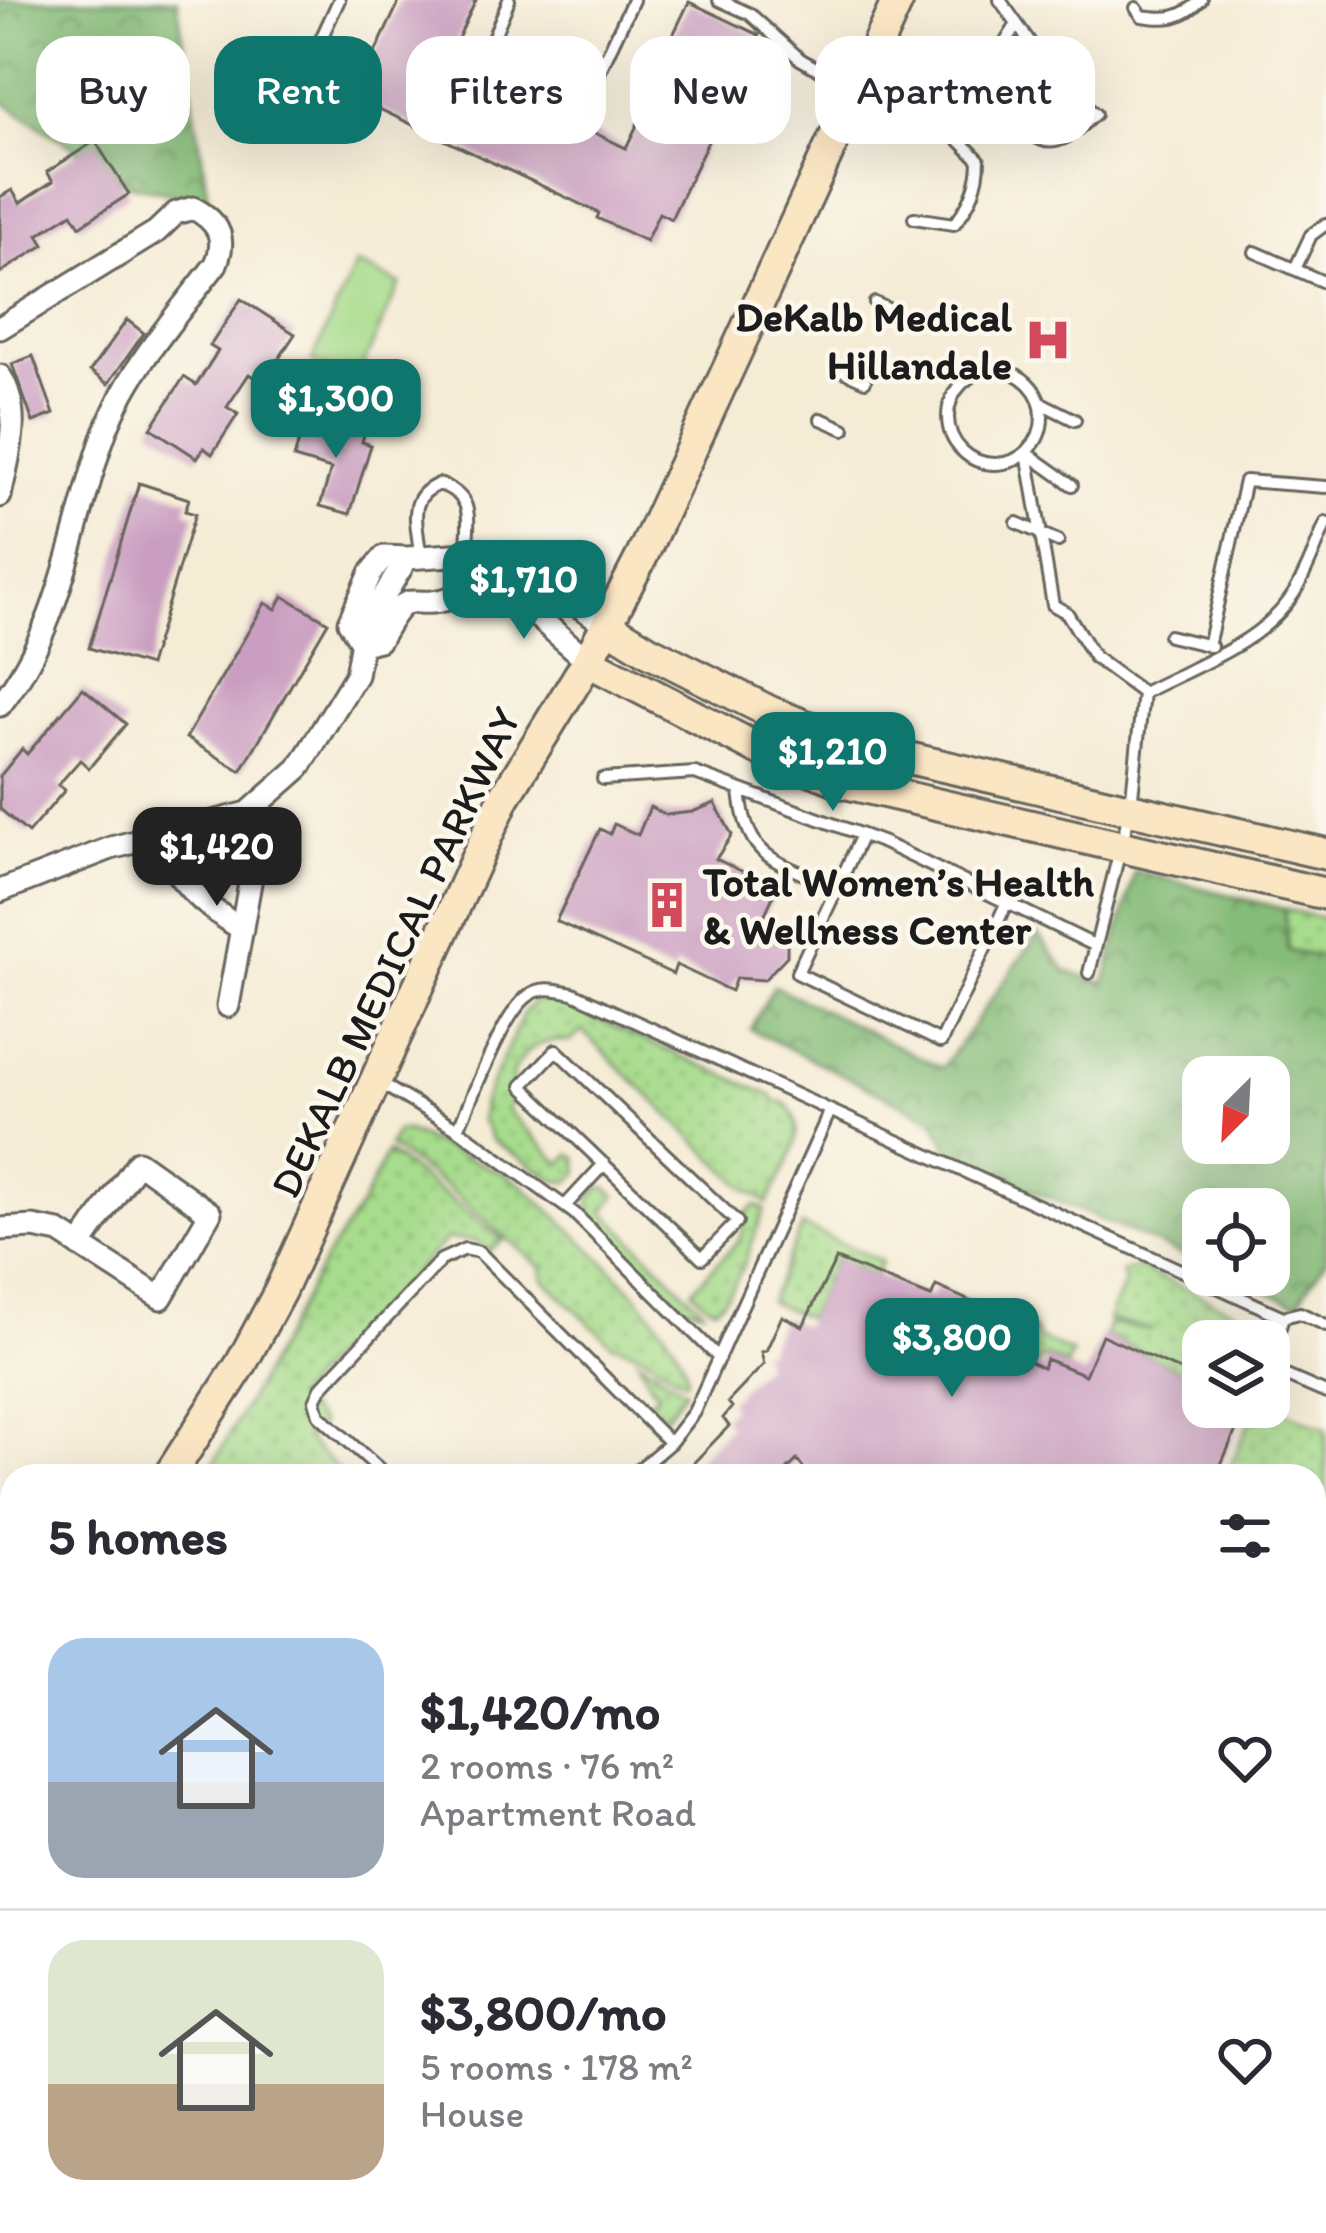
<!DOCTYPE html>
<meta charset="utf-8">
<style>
:root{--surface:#fff;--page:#f2f2f3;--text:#2b2b33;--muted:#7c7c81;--line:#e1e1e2;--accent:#0f766e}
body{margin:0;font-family:Itim,sans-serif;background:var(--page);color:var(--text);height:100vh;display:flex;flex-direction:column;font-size:45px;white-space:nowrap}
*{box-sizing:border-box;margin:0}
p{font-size:39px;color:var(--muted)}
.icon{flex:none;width:66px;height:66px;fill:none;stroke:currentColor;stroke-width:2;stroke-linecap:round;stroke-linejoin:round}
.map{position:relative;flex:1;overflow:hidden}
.panel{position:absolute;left:0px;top:1464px;width:1326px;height:771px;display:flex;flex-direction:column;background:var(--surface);border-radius:36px 36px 0 0;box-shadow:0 12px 48px #0002}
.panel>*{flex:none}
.hud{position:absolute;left:36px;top:36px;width:1254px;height:108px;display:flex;gap:24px}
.needle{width:78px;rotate:204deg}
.fabs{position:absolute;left:1182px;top:1056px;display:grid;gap:24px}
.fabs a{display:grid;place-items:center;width:108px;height:108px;border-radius:24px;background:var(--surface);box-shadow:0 12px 48px #0002;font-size:60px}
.price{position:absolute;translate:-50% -102px;padding:0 27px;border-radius:24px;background:var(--accent);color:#fff;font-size:39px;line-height:78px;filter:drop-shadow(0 3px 6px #0008)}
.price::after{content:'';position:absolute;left:50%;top:72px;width:36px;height:27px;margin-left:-18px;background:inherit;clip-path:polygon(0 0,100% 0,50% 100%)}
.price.current{background:#222;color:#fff}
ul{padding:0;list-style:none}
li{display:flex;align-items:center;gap:36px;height:300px;padding:0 48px}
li+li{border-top:3px solid var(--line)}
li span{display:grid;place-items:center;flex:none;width:336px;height:240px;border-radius:36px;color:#555}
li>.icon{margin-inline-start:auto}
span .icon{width:144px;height:144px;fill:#fffc;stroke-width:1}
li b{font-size:51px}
h2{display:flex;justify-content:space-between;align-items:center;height:144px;padding:0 48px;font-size:51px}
.pill{padding:0 42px;border-radius:36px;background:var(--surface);box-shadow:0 12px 48px #0002;font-size:42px;line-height:108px}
.pill.current{background:var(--accent);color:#fff}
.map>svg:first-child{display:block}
</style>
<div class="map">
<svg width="1326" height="2233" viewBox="0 0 1326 2233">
<defs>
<pattern id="grass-dots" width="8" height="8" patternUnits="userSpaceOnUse" patternTransform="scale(3)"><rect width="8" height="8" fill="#a7dc8d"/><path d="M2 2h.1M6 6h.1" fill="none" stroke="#8fbc79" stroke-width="1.8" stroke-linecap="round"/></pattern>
<pattern id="forest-crowns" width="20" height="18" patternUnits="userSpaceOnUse" patternTransform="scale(3)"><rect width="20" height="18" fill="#85bc78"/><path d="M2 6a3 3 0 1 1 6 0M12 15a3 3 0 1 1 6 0" fill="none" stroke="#6c9862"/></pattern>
<pattern id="park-crowns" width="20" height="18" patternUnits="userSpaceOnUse" patternTransform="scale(3)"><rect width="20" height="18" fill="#a7dc8d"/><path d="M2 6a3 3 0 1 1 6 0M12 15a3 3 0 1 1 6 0" fill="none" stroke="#8fbc79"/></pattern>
</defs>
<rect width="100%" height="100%" fill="#fbf7ec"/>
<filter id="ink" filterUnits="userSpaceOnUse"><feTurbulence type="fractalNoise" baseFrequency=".00833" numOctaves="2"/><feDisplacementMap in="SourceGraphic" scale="24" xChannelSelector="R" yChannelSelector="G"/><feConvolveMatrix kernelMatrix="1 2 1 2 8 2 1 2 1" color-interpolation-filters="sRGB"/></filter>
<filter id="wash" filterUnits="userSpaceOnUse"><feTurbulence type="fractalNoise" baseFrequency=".004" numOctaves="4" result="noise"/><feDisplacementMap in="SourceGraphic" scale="48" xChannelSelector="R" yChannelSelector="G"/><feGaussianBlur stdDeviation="2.7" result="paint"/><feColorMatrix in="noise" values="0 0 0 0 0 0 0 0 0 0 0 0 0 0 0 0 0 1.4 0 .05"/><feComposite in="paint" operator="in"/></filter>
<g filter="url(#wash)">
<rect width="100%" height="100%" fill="#f5ecd6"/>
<!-- grass -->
<path fill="url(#grass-dots)" stroke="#627c54" stroke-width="3" d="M1284,909L1326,919V958L1288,951Z
M548,998L773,1096L775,1102H784C815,1128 782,1172 768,1203L747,1190L582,1031L570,1042C542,1038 524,1048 512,1074L516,1097L506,1109L561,1164L571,1154L577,1157L579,1173L569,1182L556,1181L492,1140L481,1119L483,1102L524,1012L535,1001Z
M404,1130L505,1174L523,1186C566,1226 683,1325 687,1379L682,1380L641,1353L612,1344L544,1280L542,1268L449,1189L389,1146L396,1132Z
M387,1152L504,1240L488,1252L476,1241L447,1239L318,1370L296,1398L321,1424L306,1439L344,1476H207L325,1259L362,1204Z
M606,1187L616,1196L604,1211L703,1310L683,1306L591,1217L589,1198L598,1188Z
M755,1205L765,1209C752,1239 741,1287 715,1307L707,1305L692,1290L740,1239L745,1215Z
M802,1226L881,1261L875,1276L836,1259L807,1318L769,1302Z
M1138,1268L1249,1317L1254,1321L1256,1341H1203V1381L1105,1335L1109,1324L1153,1330L1108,1320L1125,1282L1122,1272Z
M1015,1322L1033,1329L1038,1338L1072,1353L1067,1366L1046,1357L1036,1363L1006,1350Z
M638,1359L685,1390L664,1418L647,1403L658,1392L651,1386Z
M1269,1404L1326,1429V1585L1314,1571V1476H1226L1250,1421L1226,1410L1228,1407H1269Z"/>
<!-- forest -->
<path fill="url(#forest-crowns)" stroke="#506c4a" stroke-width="3" fill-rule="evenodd" d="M0,0H177L209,201L131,185L0,100Z
M1135,871L1284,909L1288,951L1326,958V1259L1297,1304L1229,1275H1269V1209H1203V1264L952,1156L934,1120L750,1029L774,986L942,1068L1038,934L1066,971L1105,983ZM1203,1077H1269V1143H1203Z
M1314,1571L1326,1585V1814L1314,1808Z
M1314,2044L1326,2045V2135L1314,2129Z"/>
<!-- park -->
<path fill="url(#park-crowns)" stroke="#627c54" stroke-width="3" d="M1314,2129L1326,2135V2233H674L679,2223H1314Z"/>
<!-- pitch -->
<path fill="#a7dc8d" stroke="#627c54" stroke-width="3" d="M356,264L400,284L356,381L312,361Z
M771,2223H838L860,2233H766Z
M857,2223H1079L1075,2233H880Z"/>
<g id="blocks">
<!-- building -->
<path fill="#ca9ec1" d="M400,0H476L447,62L626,148L677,42L671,39L689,2L759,35L671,219L659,213L646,241L597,218L599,213L354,97Z
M95,141L129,194L80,226L72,213L38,235L44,245L0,273V197L12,190L20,203L53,181L47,172Z
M241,299L295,334L263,383L249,374L227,407L238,414L212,454L204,448L197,458L151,428L184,377L196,385L218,351L210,346Z
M127,320L144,333L108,384L90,371Z
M33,356L54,414L33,422L12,364Z
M322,418L365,431L362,442L371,445L350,514L320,506L331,469L294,458L302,430L317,435Z
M139,483L189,499L185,511L195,514L149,666L89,648Z
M283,596L328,622L241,771L186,738L265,603L276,609Z
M83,688L126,724L89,768L80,760L58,785L65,790L28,833L0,809V776L22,749L27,754Z
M715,803L732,835L716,859L777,888L759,927L787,939V956L764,980L736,978L731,991L676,965L673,974L556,921L600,829L610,834L614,824L638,835L650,807L666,815L692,812Z
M836,1259L931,1297L936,1286L988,1309L975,1337L1043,1368L1046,1359L1085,1375L1102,1335L1203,1381V1407L1239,1423L1216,1476H810L797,1460L781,1476H681L729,1426L723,1418L732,1407L728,1402L764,1364L761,1352L766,1351L782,1316L803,1326Z"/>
</g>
</g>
<g filter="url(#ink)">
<use href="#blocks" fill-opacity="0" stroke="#68655d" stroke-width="3"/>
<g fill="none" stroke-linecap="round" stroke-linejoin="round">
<defs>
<path id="service" d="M719,0L750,14L800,59L854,90
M1000,0L1058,82L1036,110L1032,134C1056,154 1076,130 1095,114L1058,82
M1136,8L1142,16C1168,20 1182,19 1201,0
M505,64L492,58L488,50L509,0
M525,72L579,97L590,92L633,0
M300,84L339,0
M914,218L954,224C970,205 979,184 979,160L953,134L966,105L1017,24
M1255,252L1326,283
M1295,269L1311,235L1326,224
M875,303L894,312
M948 417a47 47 0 1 1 94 0a47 47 0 1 1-94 0Z
M843,371L865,381
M1041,403L1075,420
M821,419L844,429
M1027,453L1053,605L1067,613L1094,657L1143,693L1131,806L1089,973
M1027,453L1072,485
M1017,523L1058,541
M420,555C418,524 405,498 439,484C477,497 467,520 467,554
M1169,636L1211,646
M1208,646L1245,481L1326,487
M1143,693C1192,667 1264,643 1294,593C1307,572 1316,546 1326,523
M603,779L695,773L884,843L1096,946
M740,790C746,863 778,860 837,889
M862,835L797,973L941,1042L1007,902
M556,1050L737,1222L702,1258L522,1086Z
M378,1082L458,1129L574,1213L719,1358
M458,1129C473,1097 502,1015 528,996C542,985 558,990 573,993L1283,1317L1300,1313L1326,1325
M565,1206L604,1164
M1283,1317L1270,1362L1275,1371L1326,1393
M387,1476L319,1415L315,1401L321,1388L441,1260L465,1249L479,1252L670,1443
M631,1476L670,1443L694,1412L830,1111
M1314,1818L1326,1825
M1314,1860L1326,1853
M1314,1915L1326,1927"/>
<path id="minor" d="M0,328L156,232L176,213L193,208C218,221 227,238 216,264C174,319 124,374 102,441C71,532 61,628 0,705
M0,376C23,412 8,457 0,496
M515,585L540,583L550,587L607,625
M362,644L379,640C413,579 405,614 454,597C468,592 483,580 495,572
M362,644L349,622L371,573L384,557L407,558
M156,835C175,880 202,905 242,929
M0,891L111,848L248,813L299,768L356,675L364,629L407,558L467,554L515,585L523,604L588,661
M228,1006L253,866L248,813
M0,1229L33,1227L59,1232L161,1298L210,1213L138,1162L80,1246
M379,2223L383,2233
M38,2233V2223
M518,2233L532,2223"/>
<path id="secondary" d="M607,625L649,651L770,712L856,746L1326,854
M588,661L754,747L845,783L1326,894
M169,1476L241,1364L280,1291L504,798L588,661L642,556L898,0
M0,1822L12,1794"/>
</defs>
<!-- service casing -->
<use href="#service" stroke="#68655d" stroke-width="16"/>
<!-- minor casing -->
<use href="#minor" stroke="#68655d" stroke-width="27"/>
<!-- secondary casing -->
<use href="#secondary" stroke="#68655d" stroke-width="36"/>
<!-- service -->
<use href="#service" stroke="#fff" stroke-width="10"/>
<!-- minor -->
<use href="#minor" stroke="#fff" stroke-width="21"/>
<!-- secondary -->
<use href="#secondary" stroke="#fbe6c4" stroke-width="30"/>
</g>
</g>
<!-- icons -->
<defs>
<symbol id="hospital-bare" viewBox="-9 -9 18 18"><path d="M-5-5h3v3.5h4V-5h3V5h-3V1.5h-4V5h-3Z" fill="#d1495b" stroke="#fbf7ec" stroke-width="2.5" paint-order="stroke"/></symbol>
<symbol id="building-bare" viewBox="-9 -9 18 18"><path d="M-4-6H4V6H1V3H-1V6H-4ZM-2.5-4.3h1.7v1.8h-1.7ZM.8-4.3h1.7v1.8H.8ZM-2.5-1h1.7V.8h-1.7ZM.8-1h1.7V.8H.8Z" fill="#d1495b" stroke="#fbf7ec" stroke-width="2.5" paint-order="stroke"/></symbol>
</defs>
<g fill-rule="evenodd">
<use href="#hospital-bare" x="1015" y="307" width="66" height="66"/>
<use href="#building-bare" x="634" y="872" width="66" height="66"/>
</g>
<g text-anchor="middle" stroke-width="9" stroke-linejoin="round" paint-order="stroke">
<!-- poi labels -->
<g font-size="42" font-weight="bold" fill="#1c1c1c" stroke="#fbf7ec" text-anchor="end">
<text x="1012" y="331">DeKalb Medical<tspan x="1012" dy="48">Hillandale</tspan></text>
<text x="703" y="896" text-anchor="start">Total Women’s Health<tspan x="703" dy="48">&amp; Wellness Center</tspan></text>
</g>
<!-- street labels -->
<g font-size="42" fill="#1c1c1c" stroke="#fbf7ec">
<text transform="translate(395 952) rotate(-65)" y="15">DEKALB MEDICAL PARKWAY</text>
</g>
</g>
</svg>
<div class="fabs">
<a><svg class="needle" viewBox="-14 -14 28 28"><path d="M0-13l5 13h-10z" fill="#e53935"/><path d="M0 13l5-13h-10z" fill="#7c7c81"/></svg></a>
<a><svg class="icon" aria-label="locate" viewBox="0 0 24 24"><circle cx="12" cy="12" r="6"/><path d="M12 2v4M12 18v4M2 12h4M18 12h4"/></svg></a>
<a><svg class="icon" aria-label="layers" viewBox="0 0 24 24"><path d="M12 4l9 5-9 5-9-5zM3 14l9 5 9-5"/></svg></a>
</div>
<b class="price" style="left:336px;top:461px">$1,300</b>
<b class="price" style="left:524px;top:642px">$1,710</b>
<b class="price" style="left:833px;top:814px">$1,210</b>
<b class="price current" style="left:217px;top:909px">$1,420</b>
<b class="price" style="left:952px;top:1400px">$3,800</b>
<div class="hud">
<a class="pill">Buy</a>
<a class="pill current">Rent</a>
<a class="pill">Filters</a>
<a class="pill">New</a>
<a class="pill">Apartment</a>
</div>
<section class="panel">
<h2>5 homes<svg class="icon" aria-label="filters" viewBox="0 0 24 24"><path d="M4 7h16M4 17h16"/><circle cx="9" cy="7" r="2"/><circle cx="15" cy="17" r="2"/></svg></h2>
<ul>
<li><span style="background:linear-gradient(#a9c7e8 60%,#9aa5b1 0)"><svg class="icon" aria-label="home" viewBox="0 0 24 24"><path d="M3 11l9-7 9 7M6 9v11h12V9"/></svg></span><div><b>$1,420/mo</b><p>2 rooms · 76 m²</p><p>Apartment Road</p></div><svg class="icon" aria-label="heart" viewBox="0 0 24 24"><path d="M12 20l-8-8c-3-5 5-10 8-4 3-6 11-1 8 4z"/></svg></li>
<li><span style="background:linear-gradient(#dfe7d0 60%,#b9a48a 0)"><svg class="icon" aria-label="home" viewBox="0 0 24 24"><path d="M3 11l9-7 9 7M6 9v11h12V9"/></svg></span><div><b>$3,800/mo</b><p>5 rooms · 178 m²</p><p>House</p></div><svg class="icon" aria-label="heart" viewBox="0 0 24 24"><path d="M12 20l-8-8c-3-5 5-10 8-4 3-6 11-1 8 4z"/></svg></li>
</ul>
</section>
</div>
